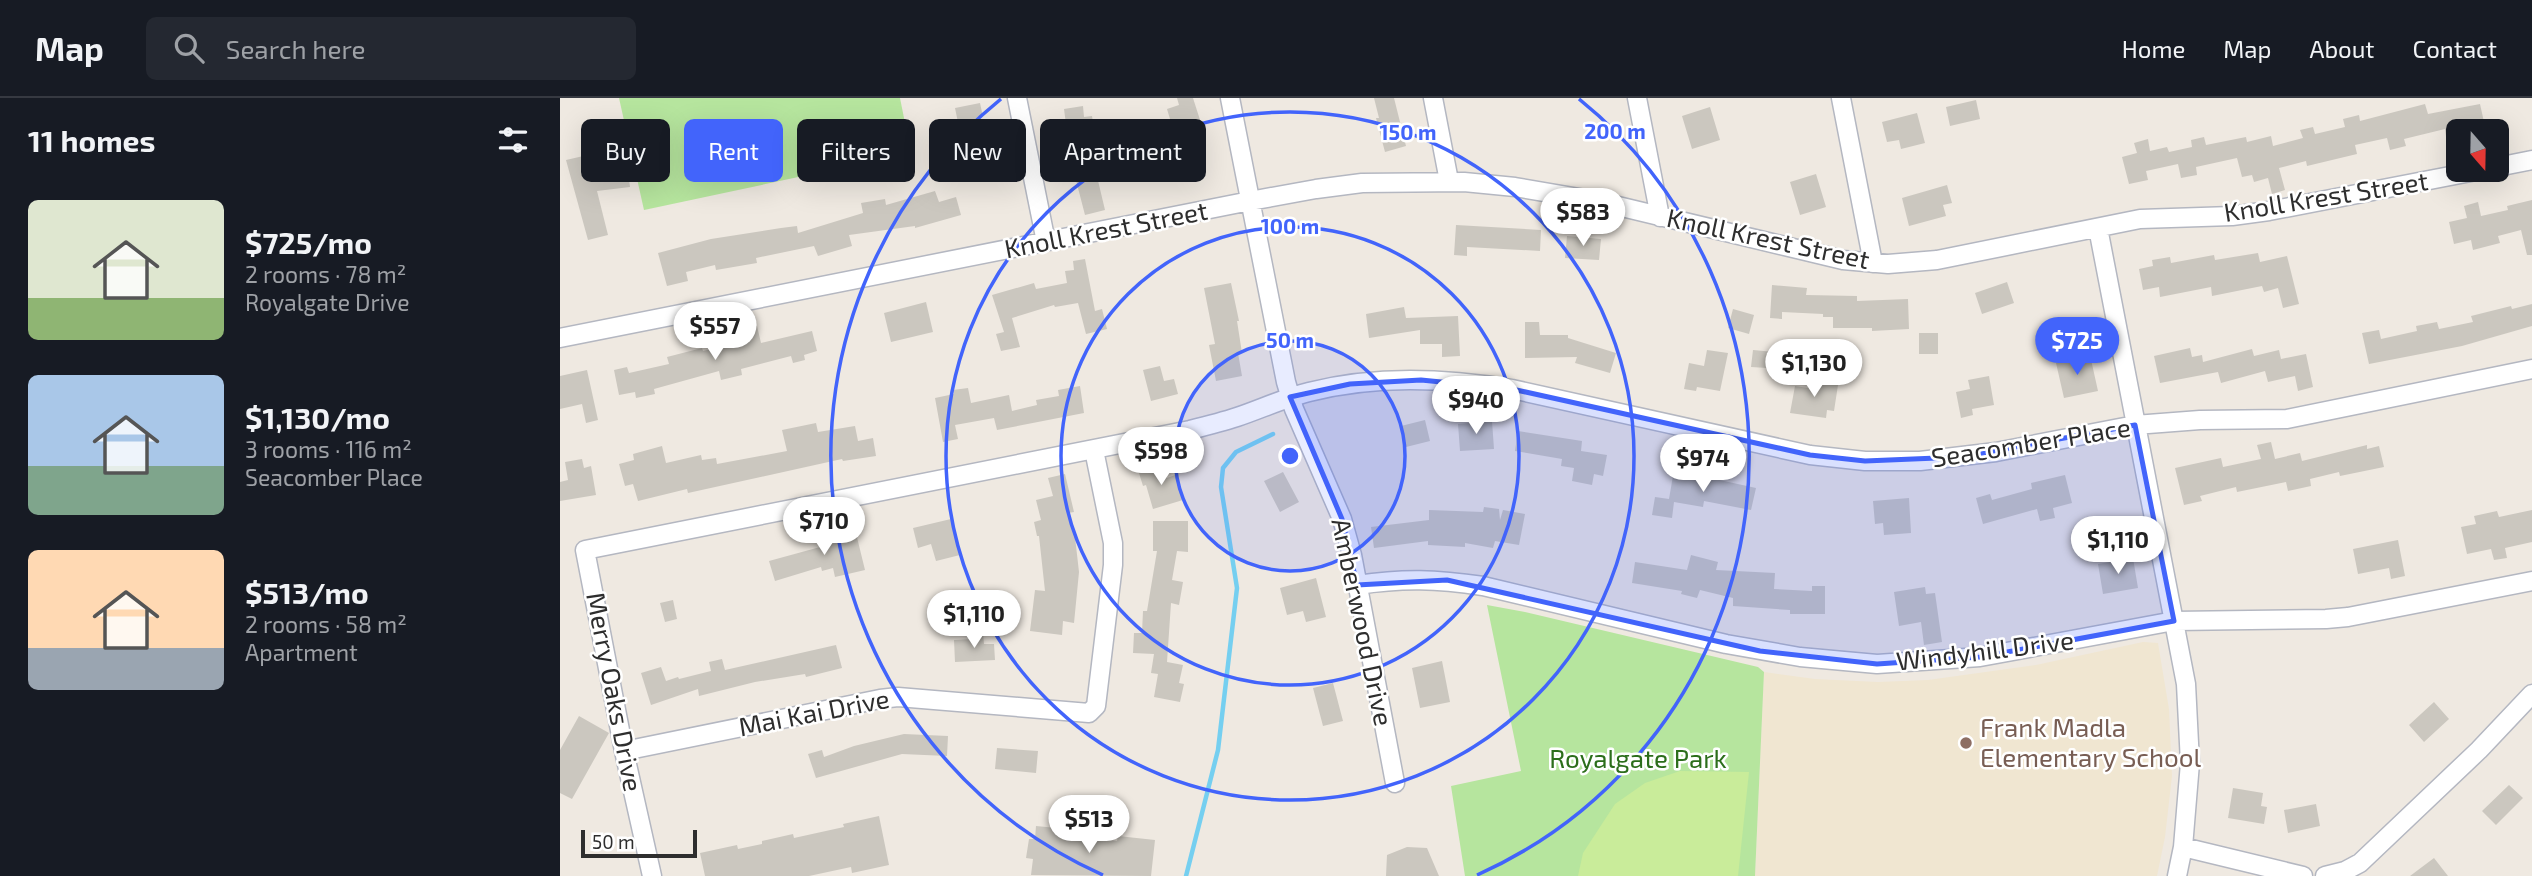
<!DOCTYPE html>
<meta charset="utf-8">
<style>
:root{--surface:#171b24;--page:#242831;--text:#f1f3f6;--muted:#9ea1a6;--line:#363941;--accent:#4264fb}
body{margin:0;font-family:"Exo 2",sans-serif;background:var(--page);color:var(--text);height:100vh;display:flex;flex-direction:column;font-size:26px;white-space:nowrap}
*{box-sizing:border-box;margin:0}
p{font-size:23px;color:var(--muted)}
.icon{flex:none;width:38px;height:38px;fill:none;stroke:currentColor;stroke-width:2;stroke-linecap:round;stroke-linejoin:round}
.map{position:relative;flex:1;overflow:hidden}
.panel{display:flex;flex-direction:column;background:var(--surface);width:560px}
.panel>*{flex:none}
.hud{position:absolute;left:21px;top:21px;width:665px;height:63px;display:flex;gap:14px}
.needle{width:46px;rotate:160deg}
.tools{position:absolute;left:1886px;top:21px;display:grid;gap:14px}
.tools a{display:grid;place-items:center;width:63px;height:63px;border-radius:10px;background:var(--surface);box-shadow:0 7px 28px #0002;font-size:35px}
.scale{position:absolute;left:21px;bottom:18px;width:116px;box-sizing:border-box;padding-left:7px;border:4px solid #2e2e2e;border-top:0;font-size:19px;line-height:24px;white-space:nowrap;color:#2e2e2e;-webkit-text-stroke:5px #fff;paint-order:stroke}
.price{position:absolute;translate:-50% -60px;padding:0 16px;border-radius:24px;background:#fff;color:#222;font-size:23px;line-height:46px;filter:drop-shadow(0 2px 4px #0008)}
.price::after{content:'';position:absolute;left:50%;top:42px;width:21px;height:16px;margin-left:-10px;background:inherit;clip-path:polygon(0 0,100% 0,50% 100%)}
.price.active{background:var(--accent);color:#fff}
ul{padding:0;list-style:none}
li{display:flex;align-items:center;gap:21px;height:175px;padding:0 28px}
li span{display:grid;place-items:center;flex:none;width:196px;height:140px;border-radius:10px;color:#555}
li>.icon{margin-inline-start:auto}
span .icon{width:84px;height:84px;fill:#fffc;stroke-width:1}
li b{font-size:30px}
h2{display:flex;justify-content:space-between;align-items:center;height:84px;padding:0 28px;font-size:30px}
.tag{padding:0 24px;border-radius:10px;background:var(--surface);box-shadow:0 7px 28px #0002;font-size:24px;line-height:63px}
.tag.active{background:var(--accent);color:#fff}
header{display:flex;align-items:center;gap:42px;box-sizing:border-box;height:98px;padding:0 35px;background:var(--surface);border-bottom:2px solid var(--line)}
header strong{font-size:33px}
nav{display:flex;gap:38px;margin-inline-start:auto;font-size:24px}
.search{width:490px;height:63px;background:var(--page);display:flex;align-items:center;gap:18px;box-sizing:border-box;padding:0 24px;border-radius:10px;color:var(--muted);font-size:26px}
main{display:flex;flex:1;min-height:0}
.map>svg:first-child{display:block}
</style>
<header>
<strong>Map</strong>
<div class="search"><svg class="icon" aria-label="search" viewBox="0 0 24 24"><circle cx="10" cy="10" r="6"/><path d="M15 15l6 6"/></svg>Search here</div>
<nav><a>Home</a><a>Map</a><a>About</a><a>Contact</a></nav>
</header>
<main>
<section class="panel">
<h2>11 homes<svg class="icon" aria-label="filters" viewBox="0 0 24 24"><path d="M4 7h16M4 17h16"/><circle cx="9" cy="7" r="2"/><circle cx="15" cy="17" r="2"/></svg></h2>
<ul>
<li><span style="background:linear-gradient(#dfe7d0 70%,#8fb573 0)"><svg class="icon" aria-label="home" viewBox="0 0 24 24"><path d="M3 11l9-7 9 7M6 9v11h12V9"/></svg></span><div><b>$725/mo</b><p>2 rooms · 78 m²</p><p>Royalgate Drive</p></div></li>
<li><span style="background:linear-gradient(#a9c7e8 65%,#7fa58c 0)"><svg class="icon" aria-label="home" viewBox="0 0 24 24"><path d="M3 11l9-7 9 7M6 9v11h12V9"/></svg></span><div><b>$1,130/mo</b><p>3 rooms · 116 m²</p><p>Seacomber Place</p></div></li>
<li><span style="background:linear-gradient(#ffd9b3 70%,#9aa5b1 0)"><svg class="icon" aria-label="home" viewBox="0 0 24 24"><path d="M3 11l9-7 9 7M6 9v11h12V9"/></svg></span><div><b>$513/mo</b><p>2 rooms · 58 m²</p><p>Apartment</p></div></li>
</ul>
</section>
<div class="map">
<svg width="1972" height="778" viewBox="0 0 1972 778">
<rect width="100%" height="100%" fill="#efe9e1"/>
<!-- education -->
<path fill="#f0e6d1" d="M1583,544L1598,545L1609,611L1612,678L1605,739L1597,778H1195L1204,574L1255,581L1318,584L1368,582L1476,567Z"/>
<!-- green -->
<path fill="#b6e59e" d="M59,0H340L351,55L84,112Z
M927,507L965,514L1198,569L1204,574L1195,778H905L891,688L961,673Z"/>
<!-- pitch -->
<path fill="#c9ec9a" d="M1120,673L1189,674L1178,778H1018L1023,755L1055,706L1085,685Z"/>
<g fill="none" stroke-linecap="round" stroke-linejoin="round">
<!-- stream -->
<path stroke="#75cff0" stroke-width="4.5" d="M626,778L658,652L677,490L661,389L663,370L676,354L713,336"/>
</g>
<!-- building -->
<path fill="#cbc7bf" d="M617,0H633L640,22L613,31L607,11L619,7Z
M814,0H834L846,48L825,54L816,20H819Z
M1416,2L1420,21L1390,28L1386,9Z
M420,5L423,19L418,20L422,40L402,44L395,10Z
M1865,6L1868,16L1920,6L1926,33H1899V36L1886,39L1885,31L1844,41L1846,48L1830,52L1827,40L1795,47L1797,56L1747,68L1746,63L1719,70L1725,92L1712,96L1708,80L1694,84L1692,77L1682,79L1677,60L1636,69L1637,77L1621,80L1618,66L1586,73L1588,82L1569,86L1562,59L1577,55L1574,45L1588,41L1590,53L1607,49L1609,54L1632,49L1631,42L1644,39L1646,47L1686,39L1687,44L1711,38L1713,48L1743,40L1740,32L1753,29L1755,36L1785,29L1783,21L1799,17L1800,23Z
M523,8L524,19L532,18L538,56H541L544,67L535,70L545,112L525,117L511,63L504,11Z
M1150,9L1160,42L1132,51L1122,18Z
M1357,15L1365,45L1341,51L1339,42L1327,44L1322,24Z
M32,56L38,78L68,74L70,89L37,93L48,137L28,142L6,62Z
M1256,76L1266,109L1240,117L1230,84Z
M1387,87L1392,105L1383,107L1386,118L1349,128L1342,100Z
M375,93L379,104L396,99L401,117L355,130V128L289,137L292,148L258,158L254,148L196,160L197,165L156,172L155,167L126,174L128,183L107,188L98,155L151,141L221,130L237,128L238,135L303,115L301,105L325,101L326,107Z
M1972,102V157H1967L1961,132L1938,138L1940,145L1913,152L1911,142L1894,146L1889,124L1907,120L1904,108L1918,104L1921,118L1948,112L1947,108Z
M896,127L981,132L980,153L907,149V158L894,157Z
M1007,138L1041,141L1039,162L1005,160Z
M1698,155L1700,164L1727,158L1739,206L1723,210L1718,190L1704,194L1702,188L1652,198L1651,189L1600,199L1599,189L1583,192L1579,171L1593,168L1592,162L1610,159L1611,165L1654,157L1655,162Z
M525,161L535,213L542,211L547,231L526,236L518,205L495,209L494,207L452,220L460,249L441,253L436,236L444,234L432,197L474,185L476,191L507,185L505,173L514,172L513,163Z
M1447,184L1454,205L1422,216L1415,195Z
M671,185L679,223H677L682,255H678L682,278L656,283L649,247L655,246L644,190Z
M1212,187L1247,190L1246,197L1297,198V203L1348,201L1349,231L1312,233V230H1273V219H1263V216L1222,214V221L1210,220Z
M366,204L373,234L331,244L324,215Z
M1972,206V228L1902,248L1809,266L1802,235L1819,232L1821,241L1857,233L1856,228L1877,224L1879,231L1913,224L1911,218L1951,208L1952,211Z
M844,209L846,220L898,218L900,258L882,259V246H860V232L809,240L806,216Z
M1173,211L1194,217L1189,236L1168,230Z
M965,224H979L980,237H1008V240L1056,255L1050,275L1015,265L1017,259L965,260Z
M197,228L201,245L252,233L257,253L244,257L245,262L233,265L231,258L181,271L182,277L161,282L159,273L94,291L95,296L76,300L75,294L59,297L54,272L67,269L69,275L109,266L107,259L142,250L143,253L186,243L183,232Z
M1359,235H1378V256H1359Z
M1630,250L1632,259L1642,257L1643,264L1692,251L1694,258L1719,252L1721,261L1746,256L1753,289L1738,293L1735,278L1708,284L1705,273L1661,285L1658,274L1600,285L1594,258Z
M1147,252L1168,255L1160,293L1137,289L1136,293L1124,291L1129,265L1144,268Z
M1193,252L1226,255L1224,271L1191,269Z
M1530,257L1538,293L1504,300L1496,265Z
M600,268L604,283L614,281L618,296L591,303L583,272Z
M27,272L38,322L26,325L22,306L0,311V278Z
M1429,278L1434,307L1412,311L1413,317L1401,320L1396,294L1410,291L1408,282Z
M1249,282L1278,287L1274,313L1267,312L1266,320L1230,315L1235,288L1248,290Z
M520,288L524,315L437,332L434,320L395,327L398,341L383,344L375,300L394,296L393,292L408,290L411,305L449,297L452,313L477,307L476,302L499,298L498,292Z
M865,322L870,343L846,349L841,328Z
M932,323L934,351L900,353L898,326Z
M256,325L258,334L295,328L298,343L313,340L316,358L283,363L282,361L128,395L127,391L78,403L73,386L65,388L59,366L74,362L73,356L102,348L106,365L141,357L142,362L156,360L157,366L227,353L222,332Z
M958,333L1022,343L1021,353L1047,357L1043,378L1034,376L1032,387L1012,383L1014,370L1001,368L1002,361L955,353Z
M1711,344L1715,361L1740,355L1742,363L1807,347V351L1819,348L1824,369L1780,378L1779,374L1750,381L1751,388L1728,393L1726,384L1677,394L1676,389L1640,398L1642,403L1624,407L1615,370L1661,360L1663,369L1701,361L1697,347Z
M22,361L24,370L31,368L36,397L0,403V384L8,382L5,364Z
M603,368L607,380L615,377L623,402L593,411L586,387L583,388L579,375Z
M1114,372L1196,390L1191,412L1144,403L1143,409L1114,404L1112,420L1092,417L1095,399L1109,401Z
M723,374L739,404L720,414L704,383Z
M505,376L514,414L508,415L515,439L519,474L514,525L503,523L502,537L470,533L475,492L485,493L479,438H477L474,424L481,422L476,402L493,398L488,380Z
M1505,377L1512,405L1493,410L1495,420L1480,423L1477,411L1423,426L1416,400L1430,396L1432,402L1472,391L1471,385Z
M1349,400L1351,435L1324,437L1323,425L1315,426L1313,403Z
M924,409L939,411L940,422L943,412L965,416L959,447L935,443L933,450L905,445V449L868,447V443L814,450L811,429L869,422V412L923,414Z
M1972,412V444L1945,450L1947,460L1934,462L1931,451L1907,456L1901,429L1916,426L1914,418L1937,413L1939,419Z
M391,421L400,457L376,463L371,446L358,450L353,430Z
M293,423L305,472L275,479L273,470L262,473L261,469L215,483L209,463L282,443L278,427Z
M593,423H628V454L617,453L612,482L623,484L619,507L611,505L607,564L623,567L619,585L624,586L620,604L594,599L598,576L591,575L594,556L573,555L574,535H582L583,513H587L597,453H593Z
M1838,442L1845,478L1831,481L1829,470L1798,476L1793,451Z
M1131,457L1158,464L1156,472L1215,475L1214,491L1252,493V488H1265V516H1230V512L1173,508V500L1140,492L1137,500L1121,496L1122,493L1072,485L1075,464L1127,472Z
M1573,460L1578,490L1543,496L1538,466Z
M756,480L766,519L746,524L743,513L727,517L720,490Z
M1365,489L1366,496L1375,495L1382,544L1364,547L1361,524L1339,528L1334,494Z
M113,502L117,521L105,524L100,505Z
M412,535H423L424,546H434L435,562L395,564L394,542L412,541Z
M276,547L282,570L246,579L245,576L195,584L139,598L138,591L91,607L81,575L101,569L106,583L118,579L119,581L151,573L149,564L162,561L165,572Z
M882,563L890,604L860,610L852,570Z
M773,585L783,623L763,628L753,590Z
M1874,604L1889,621L1864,644L1849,627Z
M19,618L49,635L12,701L0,695V652Z
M344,636L388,638L387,658L342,656L256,680L248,656L262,652L264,659L294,648Z
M437,650L478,653L476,675L435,671Z
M1949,687L1963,700L1936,727L1922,713Z
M1673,690L1703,695L1701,708L1707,709L1704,726L1668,720Z
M1756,706L1760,728L1728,735L1724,712Z
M319,718L329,767L292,775L291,769L249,778H145L140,755L177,747L178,751L202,746V743L233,736L234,740L284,729L283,726Z
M476,728L507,731L506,736L534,740L557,743L558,738L595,742L591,778L471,777L473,761L466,760L469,741H475Z
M847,749L867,750L879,778H826L827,757Z
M1874,760L1888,778H1850Z"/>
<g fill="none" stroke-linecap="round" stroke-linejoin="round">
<defs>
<path id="minor" d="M457,0L486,144
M670,0L726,284L734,311L782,421L792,457L835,685
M873,0L889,83
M1077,0L1100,119
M1281,0L1313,165
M1937,69L1972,62
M1538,130L1626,586L1630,665L1623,749L1617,778
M0,240L690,103L756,91L802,85L904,84L955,89L1037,103L1283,162L1328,166L1377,162L1580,121L1672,118L1709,113L1921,72
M797,487C844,480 876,481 923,488L1166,546L1240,559L1317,566L1420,559L1614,523L1766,521L1788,519L1972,483
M64,653L320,601L338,599L529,615L536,608L553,467V445L534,352
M1623,749L1743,778
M92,778L64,653L25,452L630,332C646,328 662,324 677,319C701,311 724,300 749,294C816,277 884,280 952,291L1250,357L1305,363H1360L1436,354L1575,327L1640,322L1727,321L1972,271
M1765,778L1785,773L1800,765L1919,652L1972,596"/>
</defs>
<!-- minor casing -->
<use href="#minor" stroke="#b4b7c1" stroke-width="21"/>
<!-- minor -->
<use href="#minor" stroke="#fff" stroke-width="18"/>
</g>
<!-- marked area -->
<path fill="#4264fb" fill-opacity="0.2" stroke="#4264fb" stroke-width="5" stroke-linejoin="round" d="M861,282L952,291L1250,357L1305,363L1401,359L1575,327L1614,523L1420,559L1317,566L1200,553L887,482L797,487L782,421L730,299L790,286Z"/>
<!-- distance rings -->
<circle cx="730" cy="358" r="115" fill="#4264fb" fill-opacity=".12"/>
<g fill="none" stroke="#4264fb" stroke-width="3.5">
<circle cx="730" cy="358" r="115"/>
<circle cx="730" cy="358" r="229"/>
<circle cx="730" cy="358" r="344"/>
<path d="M543 777A459 459 0 0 1 441 1M1019 1A459 459 0 0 1 917 777"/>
</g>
<!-- markers -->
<circle fill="#8d6e63" stroke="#fff" stroke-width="2.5" cx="1406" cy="645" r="7"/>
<g text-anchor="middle" stroke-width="5" stroke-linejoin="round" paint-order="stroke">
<!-- street labels -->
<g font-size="26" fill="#2e2e2e" stroke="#fff">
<text transform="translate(1766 99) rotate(-9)" y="9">Knoll Krest Street</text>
<text transform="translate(546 132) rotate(-11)" y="9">Knoll Krest Street</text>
<text transform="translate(1208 141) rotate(12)" y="9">Knoll Krest Street</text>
<text transform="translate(1471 345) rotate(-9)" y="9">Seacomber Place</text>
<text transform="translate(802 524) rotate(78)" y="9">Amberwood Drive</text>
<text transform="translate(1425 553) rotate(-7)" y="9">Windyhill Drive</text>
<text transform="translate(54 594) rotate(79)" y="9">Merry Oaks Drive</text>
<text transform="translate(254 615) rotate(-11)" y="9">Mai Kai Drive</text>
</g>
<!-- education labels -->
<g font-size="26" fill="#785e54" stroke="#fff" text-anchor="start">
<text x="1420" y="639">Frank Madla<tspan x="1420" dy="30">Elementary School</tspan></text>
</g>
<!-- park labels -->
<g font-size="26" fill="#2c6e1b" stroke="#fff">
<text x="1078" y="670">Royalgate Park</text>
</g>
</g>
<circle cx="730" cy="358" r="10" fill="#4264fb" stroke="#fff" stroke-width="3.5"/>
<g font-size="21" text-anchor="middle" font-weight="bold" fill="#4264fb" stroke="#fff" stroke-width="5" stroke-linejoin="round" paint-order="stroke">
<text x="1055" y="41">200 m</text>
<text x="848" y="42">150 m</text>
<text x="730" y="136">100 m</text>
<text x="730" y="250">50 m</text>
</g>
</svg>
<div class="tools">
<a><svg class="needle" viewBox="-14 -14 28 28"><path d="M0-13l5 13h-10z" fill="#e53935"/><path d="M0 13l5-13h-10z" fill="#9ea1a6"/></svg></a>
</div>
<div class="scale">50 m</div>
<b class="price" style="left:1023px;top:150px">$583</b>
<b class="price" style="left:155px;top:264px">$557</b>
<b class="price active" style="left:1517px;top:279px">$725</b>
<b class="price" style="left:1254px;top:301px">$1,130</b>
<b class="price" style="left:916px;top:338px">$940</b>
<b class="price" style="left:601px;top:389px">$598</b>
<b class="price" style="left:1143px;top:396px">$974</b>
<b class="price" style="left:264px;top:459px">$710</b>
<b class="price" style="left:1558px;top:478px">$1,110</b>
<b class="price" style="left:414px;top:552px">$1,110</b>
<b class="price" style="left:529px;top:757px">$513</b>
<div class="hud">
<a class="tag">Buy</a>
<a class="tag active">Rent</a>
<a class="tag">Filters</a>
<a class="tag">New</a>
<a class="tag">Apartment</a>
</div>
</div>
</main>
